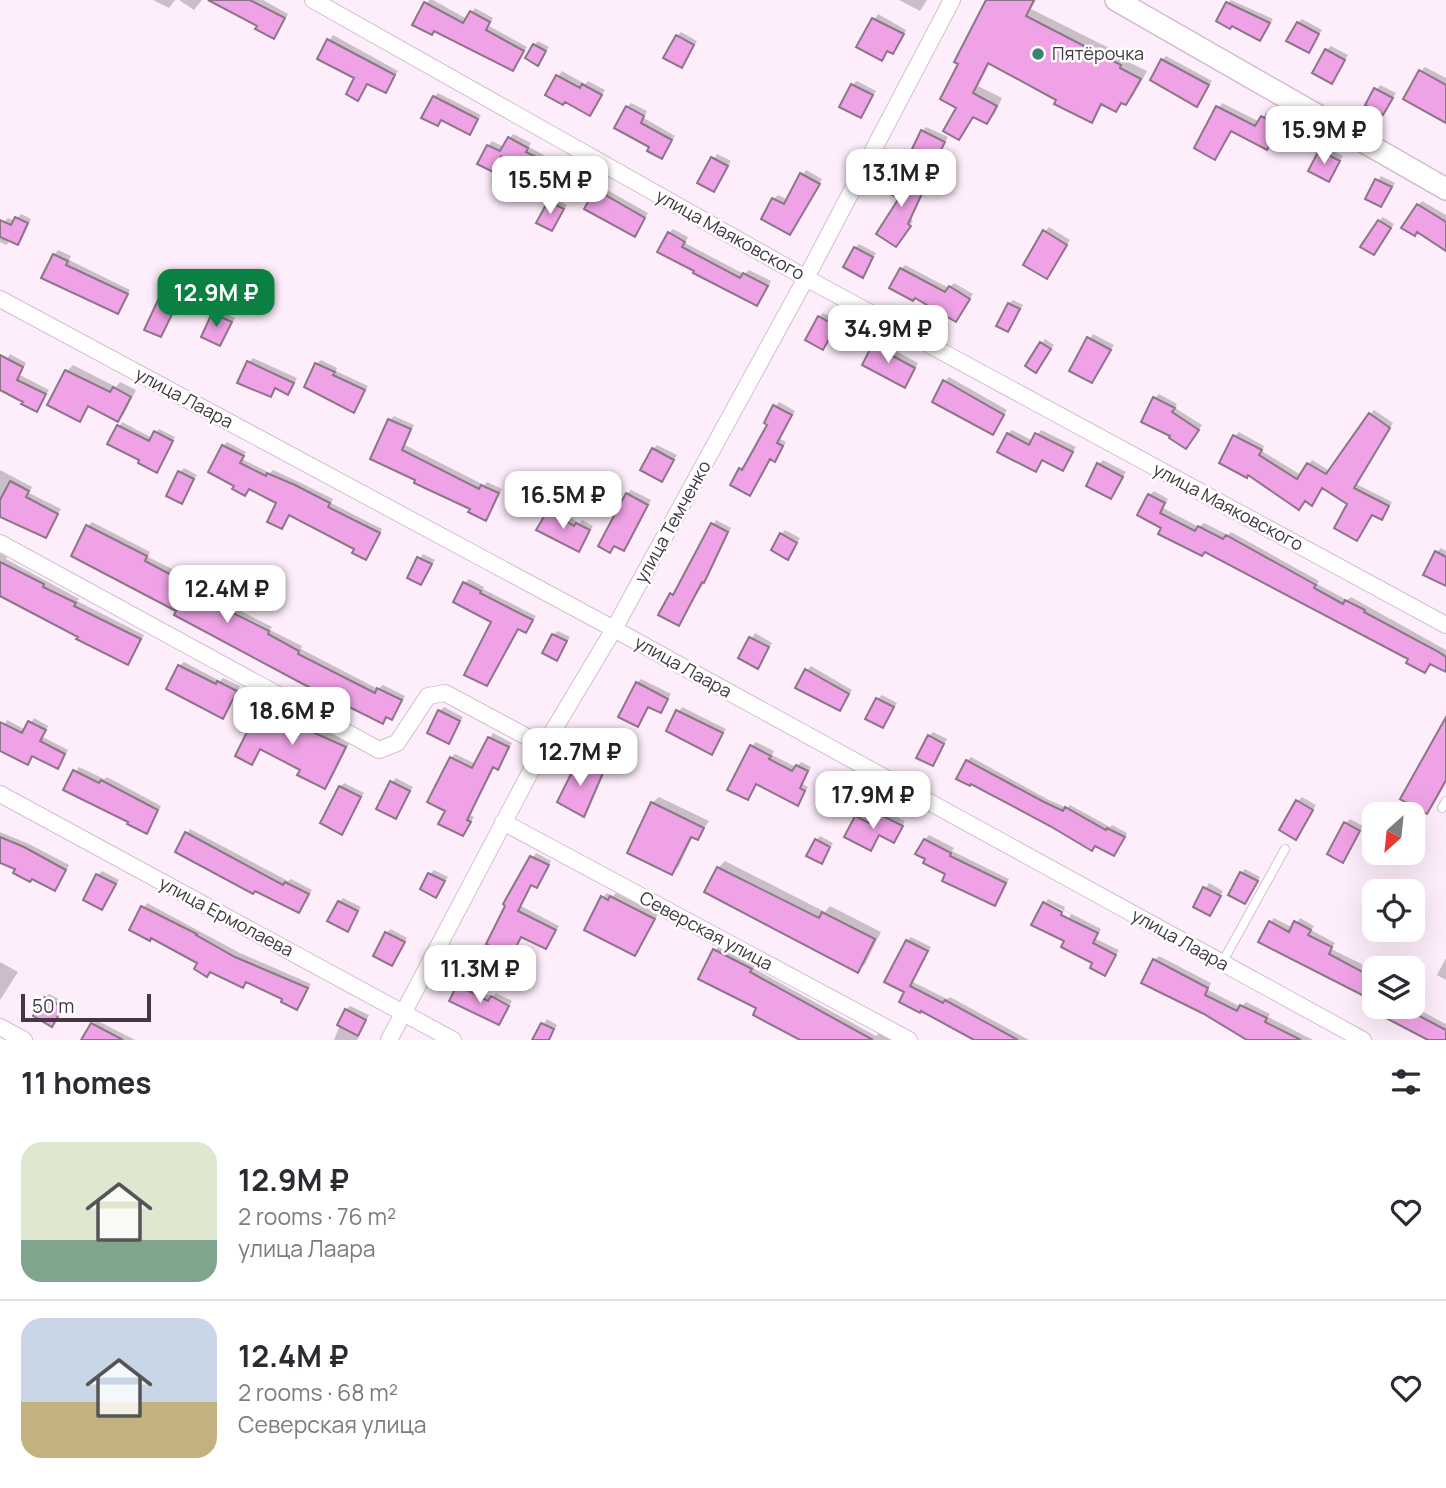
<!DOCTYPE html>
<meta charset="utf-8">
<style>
:root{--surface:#fff;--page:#f7f7f7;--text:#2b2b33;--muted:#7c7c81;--line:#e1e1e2;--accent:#0b8043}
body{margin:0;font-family:Manrope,sans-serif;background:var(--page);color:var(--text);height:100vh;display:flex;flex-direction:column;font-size:26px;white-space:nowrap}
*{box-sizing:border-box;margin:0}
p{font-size:23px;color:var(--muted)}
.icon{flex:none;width:38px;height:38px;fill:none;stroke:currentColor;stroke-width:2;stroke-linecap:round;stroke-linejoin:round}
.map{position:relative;height:1040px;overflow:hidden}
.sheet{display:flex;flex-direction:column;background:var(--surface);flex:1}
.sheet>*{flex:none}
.needle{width:46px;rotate:207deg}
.tools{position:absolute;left:1362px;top:802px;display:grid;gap:14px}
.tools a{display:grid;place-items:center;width:63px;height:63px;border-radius:14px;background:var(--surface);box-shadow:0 7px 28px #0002;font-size:35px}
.scale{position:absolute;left:21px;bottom:18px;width:130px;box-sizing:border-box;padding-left:7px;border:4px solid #423841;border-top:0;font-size:19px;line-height:24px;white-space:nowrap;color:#423841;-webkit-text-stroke:5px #fff;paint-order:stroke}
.price{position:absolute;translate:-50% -60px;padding:0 16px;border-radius:14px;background:#fff;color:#222;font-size:23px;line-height:46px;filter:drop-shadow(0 2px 4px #0008)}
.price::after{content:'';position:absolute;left:50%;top:42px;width:21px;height:16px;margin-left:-10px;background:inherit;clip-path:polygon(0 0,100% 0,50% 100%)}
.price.current{background:var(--accent);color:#fff}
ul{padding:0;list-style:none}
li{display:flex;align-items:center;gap:21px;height:175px;padding:0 21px}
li+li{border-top:2px solid var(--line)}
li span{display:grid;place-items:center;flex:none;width:196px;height:140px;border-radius:21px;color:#555}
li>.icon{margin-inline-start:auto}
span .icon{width:84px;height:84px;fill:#fffc;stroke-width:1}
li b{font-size:30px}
h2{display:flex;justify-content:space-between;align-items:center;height:84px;padding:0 21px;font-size:30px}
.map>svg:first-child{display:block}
</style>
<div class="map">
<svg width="1446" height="1040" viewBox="0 0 1446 1040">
<rect width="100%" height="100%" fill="#feeefb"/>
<!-- shadow -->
<path fill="#0003" d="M153,0H175L169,8Z
M179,0H202L194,10Z
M211,0H263L288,14L274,37L259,25Z
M429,0H433L467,19L475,8L493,18L489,26L527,47L517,64L513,69L435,29L414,24Z
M899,0H927L920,11Z
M988,0H1036L1031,9L1127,57L1126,61L1147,71L1133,96L1126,103L1124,102L1116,110L1104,103L1091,121L1059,99L990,63L978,86L1002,98L994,115L987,122L975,116L959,138L958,107Z
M1231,0L1273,19L1260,39L1227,4Z
M878,14L906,30L897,48L893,52L889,50L882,59L859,47Z
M1302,19L1322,30L1308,51L1298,23Z
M681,32L697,41L682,66L677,36Z
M333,35L398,71L389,87L385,91L369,82L358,99L356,78L319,58Z
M538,41L549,47L538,63L534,45Z
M1331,46L1348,55L1332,82L1326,50Z
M1166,56L1212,81L1197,105L1162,60Z
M1425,67L1446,78V87L1421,71Z
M562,71L585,84L588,81L605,90L590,114L565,100L547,94Z
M857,81L876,91L861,116L852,85Z
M1380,85L1396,93L1383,113L1367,105Z
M438,93L481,115L470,133L442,120L438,124L434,97Z
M631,103L647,111L644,118L675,136L662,156L652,147L627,107Z
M1222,103L1260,122L1266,113L1283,121L1271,143L1267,148L1232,129L1215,157L1197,148Z
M926,127L948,137L936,158L922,131Z
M513,134L531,143L529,147L560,164L547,185L535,172L502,155L492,170L488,146L492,141L504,147Z
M1325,147L1343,156L1328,180L1321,151Z
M717,154L731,161L714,190L700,182Z
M806,170L822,179L793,229L774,199L778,195L788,200Z
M903,170L928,182L911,219L913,221L896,245L902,198L899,175Z
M1381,176L1395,183L1381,205L1367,198Z
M600,186L648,213L634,235L596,190Z
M553,198L567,205L552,229L549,202Z
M1422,201L1446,215V249L1418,205Z
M21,214L31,219L22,239L18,243L11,240L6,245L0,242V230L4,222L8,218L15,221Z
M1383,217L1394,224L1378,249L1379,221Z
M1049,227L1070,240L1047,277L1045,231Z
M673,229L688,237L685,243L744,274L749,270L771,281L761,300L757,304L696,270L669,233Z
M859,244L876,253L862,276L855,248Z
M58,250L71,256L69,260L130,290L122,307L118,311L54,255Z
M905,265L949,288L954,283L973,294L956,320L901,269Z
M164,297L177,303L160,335V301Z
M1013,300L1023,305L1008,330L1009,304Z
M218,310L235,318L220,344L203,336Z
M823,313L839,321L823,348L819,317Z
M1093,334L1114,345L1092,381L1071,370Z
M880,338L896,346L894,350L918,363L904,386L864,364Z
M1045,339L1054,345L1040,367L1041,344Z
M10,354L26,363L20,375L49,390L36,410L25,401L0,388V370Z
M253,358L297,378L292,388L288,393L276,387L271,395L249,362Z
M321,360L337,368L336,371L368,386L354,411L317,364Z
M73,365L116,387L120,382L136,390L124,414L118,420L90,405L80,420L50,404L67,371Z
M949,377L1007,410L993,433L945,381Z
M1159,394L1177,404L1175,408L1202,425L1190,443L1172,436L1155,398Z
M779,402L795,411L780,439L786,442L779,455L775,460L771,458L749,494L740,469L744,465L746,466L769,424L775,407Z
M1374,410L1393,423L1356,484L1392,502L1382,518L1373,513L1357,539L1350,503L1323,487L1315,499L1311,495L1300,506L1235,436L1239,432L1264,446L1262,451L1301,475L1312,460L1330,471Z
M394,416L414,425L405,445L484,485L487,482L502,489L486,519L418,479L372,458L390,420Z
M122,422L152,438L159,429L175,437L160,467L110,443Z
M1012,430L1033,441L1041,430L1076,447L1062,469L1044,459L1036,470L1008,434Z
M227,442L246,452L242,459L270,473L273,470L299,482L333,499L331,503L382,529L369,554L365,558L357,548L291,514L282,527L279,502L250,488L245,494L236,485L223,446Z
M657,445L677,455L662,480L653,449Z
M1103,460L1126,472L1111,497L1099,464Z
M184,468L197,475L181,501L180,472Z
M0,470L32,487L29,493L61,509L45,536L0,515Z
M530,475L547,483L531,511L514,503Z
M631,490L651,500L628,545L624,549L615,544L610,551L627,494Z
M1154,491L1168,499L1163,508L1199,527L1204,523L1228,535L1231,532L1319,581L1317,584L1347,600L1351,597L1446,650V670L1432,662L1425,671L1410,658L1164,528L1150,495Z
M553,507L579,523L582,520L593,526L579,550L549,511Z
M716,520L731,528L708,577L678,624L671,594L677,591Z
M92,522L150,552L148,557L182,574L177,584L215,603L219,600L272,627L270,630L302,646L301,649L378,689L383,685L405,696L396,713L392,717L388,715L382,722L179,610L88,526Z
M785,530L800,538L788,557L781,534Z
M1441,548L1446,551V581L1437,552Z
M0,553L7,557L6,559L79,599L77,601L144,635L132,658L127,663L0,593Z
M423,554L435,560L421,583L409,577Z
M469,579L484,587L483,589L536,616L526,631L519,627L486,684L493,621L465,583Z
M558,631L570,637L556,659L553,635Z
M755,633L772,643L757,666L740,657Z
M184,662L220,681L223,678L240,686L223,717L179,666Z
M811,666L852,690L840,709L807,670Z
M641,679L671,694L660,711L649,706L637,725V683Z
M882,695L897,703L883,726L878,699Z
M266,704L350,742L330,782L325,787L302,769L262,748L252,763L261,709Z
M444,707L463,717L448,742L440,711Z
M682,707L726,729L712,752L668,730Z
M34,718L48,726L43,737L68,750L58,767L34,755L27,763L0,750V731L7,720L26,730Z
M1446,720V783L1433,806L1427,812Z
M933,732L947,739L933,764L929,736Z
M493,733L512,743L501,763L497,768L495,766L470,815L474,817L463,834L447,810L451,758L455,754L476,764Z
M756,742L774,751L772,755L796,767L801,762L811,767L803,784L808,787L798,804L757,783L747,798L752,746Z
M583,757L606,768L588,811L584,815L579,761Z
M971,757L1047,799L1067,808L1070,805L1110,827L1112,825L1127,833L1118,850L1114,854L1096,844L967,761Z
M79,767L104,779L107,777L161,806L150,827L146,832L130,821L65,789Z
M396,778L413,787L396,817L392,782Z
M344,783L364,793L342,832L340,787Z
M841,787L854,794L842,813L837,792Z
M659,797L709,821L697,838L693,836L679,866L672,873L652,803Z
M1302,797L1316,805L1299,833L1298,801Z
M881,809L905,821L894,841L880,834L871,849L856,817L860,813L872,819Z
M1350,819L1363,826L1343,860L1346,823Z
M190,829L288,881L291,879L312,890L303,907L299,911L177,851Z
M0,832L29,844L69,865L59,885L54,889L0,861Z
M929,835L954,848L952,851L1009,879L999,900L994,904L947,873L925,840Z
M820,836L833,843L821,862L816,841Z
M536,853L551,861L540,882L537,886L532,884L521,906L559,926L546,947L522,935L511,954L508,905L505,904Z
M725,861L825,912L830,906L881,932L865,964L858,971L706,891L718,868Z
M1245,869L1260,877L1245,902L1241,873Z
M434,870L448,877L436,895L430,874Z
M102,871L119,880L102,908L98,875Z
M1209,883L1223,891L1210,914L1195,906Z
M607,893L613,896L616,893L658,914L635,954L603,897Z
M343,898L361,907L347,930L339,902Z
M1048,899L1065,907L1064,910L1101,929L1096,939L1119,950L1105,974L1095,962L1066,940L1043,904L1069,918L1071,914L1046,902Z
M147,903L240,953L311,984L301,1004L297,1008L284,998L248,981L243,986L152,937L131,929Z
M1274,918L1293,928L1300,918L1314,926L1311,930L1335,943L1331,949L1374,970V999L1270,922Z
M391,929L407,938L392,964L386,933Z
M911,937L931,947L913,982L947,999L950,997L1029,1040H977L906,992L907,941Z
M719,946L755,965L753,968L876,1036L881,1031L898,1040H803L759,1007L715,951Z
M1159,956L1211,983L1208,990L1241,1007L1246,1002L1270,1014L1268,1017L1313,1040H1252L1155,960Z
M1446,958V980L1437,975Z
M0,962L18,972L0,1000Z
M463,982L492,997L496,993L512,1001L499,1023L459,986Z
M1412,988L1419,992L1412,1004Z
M49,994L66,1003L52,1025L45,998Z
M350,1006L369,1015L357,1040H334L346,1010Z
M1387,1006H1412L1446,1024V1040H1439Z
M547,1019L557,1025L549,1040H534Z
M96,1020L135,1040H83Z"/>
<!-- building -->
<path fill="#efa2e5" stroke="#8c7588" stroke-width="2" d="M208,0H250L285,18L274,39L255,29L257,26Z
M986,0H1034L1026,16L1121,65L1120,68L1141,79L1126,105L1121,103L1116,112L1101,104L1092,123L1054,104L1056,100L988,63L973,93L997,106L987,124L973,117L959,140L943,131L956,108L940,99L958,64L954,62Z
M424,2L463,23L470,11L490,22L486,30L524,51L513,71L434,31L432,35L412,25Z
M1226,2L1270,23L1260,41L1232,26L1230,29L1216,21Z
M872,18L904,34L893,54L887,51L882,61L856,47Z
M1297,22L1319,34L1309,53L1286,41Z
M676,35L694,45L682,68L663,58Z
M327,39L395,75L386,93L367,84L358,101L346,94L354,78L317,59Z
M533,44L546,51L538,66L525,58Z
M1325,49L1345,60L1332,84L1312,73Z
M1161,59L1209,85L1197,107L1150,80Z
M1419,70L1446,85V123L1403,99Z
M556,75L580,88L582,84L602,95L590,116L565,102L563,105L545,95Z
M851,84L873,95L861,118L839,107Z
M1374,88L1393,98L1383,115L1365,105Z
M433,96L478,119L470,135L441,120L438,126L421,118Z
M626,106L644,116L641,123L672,140L662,159L647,151L649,147L614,128Z
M1216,106L1255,126L1261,116L1280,126L1267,150L1231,131L1215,160L1194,148Z
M921,130L945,142L936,160L912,149Z
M508,137L528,148L526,152L557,168L548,187L530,178L533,173L501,156L493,172L477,164L487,145L500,151Z
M1319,150L1340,161L1329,182L1308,171Z
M711,157L728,166L714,192L697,183Z
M800,173L820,184L790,235L761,219L772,198L784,204Z
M897,173L925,187L908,224L911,226L896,247L876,234L899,198L888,193Z
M1375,179L1392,187L1381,207L1365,199Z
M595,189L645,218L635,237L584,209Z
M548,201L564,209L552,231L536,223Z
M1417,204L1446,222V251L1417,232L1415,236L1401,228Z
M15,217L28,223L18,245L0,237V220L11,225Z
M1378,220L1391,228L1374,255L1360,247Z
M1043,230L1067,245L1047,279L1023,265Z
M668,232L685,242L682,247L740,278L743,273L768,286L757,306L693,273L694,271L657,252Z
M854,247L873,257L863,278L843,267Z
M53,254L68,261L66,265L128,294L118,314L41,278Z
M900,268L945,292L949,286L970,299L956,322L915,298L913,301L889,288Z
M158,300L175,308L161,337L144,330Z
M1008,303L1020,309L1008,332L996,326Z
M212,313L232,322L220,346L201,337Z
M818,316L836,326L823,350L805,340Z
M1087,337L1111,350L1092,383L1069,371Z
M874,341L893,351L891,355L915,368L905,388L862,365Z
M1040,342L1051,349L1036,373L1025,366Z
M0,355L23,367L17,380L46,394L37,412L21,404L23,402L0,390Z
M247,361L294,383L288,395L275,388L271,397L237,383Z
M315,363L335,372L333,375L365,390L354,413L304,387Z
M65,370L110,392L113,387L131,397L118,422L88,406L80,422L47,405Z
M943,380L1004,415L993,435L932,402Z
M1153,397L1175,408L1172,412L1199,430L1186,449L1169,438L1170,436L1141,422Z
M773,405L792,415L777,443L783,446L775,462L770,459L750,496L730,485L739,468L742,470L767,425L764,423Z
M1369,413L1390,428L1354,488L1389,506L1382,520L1372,515L1357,541L1334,528L1347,504L1322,488L1312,506L1305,501L1299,510L1248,475L1247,478L1219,463L1233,435L1262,450L1259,455L1297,479L1307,463L1326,474Z
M388,419L411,429L402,450L479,489L481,485L499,493L486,521L468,512L470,509L414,483L415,480L370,459Z
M117,425L149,441L154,431L173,441L157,473L138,463L139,460L107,444Z
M1007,433L1029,445L1035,433L1073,452L1063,471L1042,460L1036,472L997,452Z
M222,445L244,456L240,463L266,476L267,473L295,485L330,503L328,507L380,533L366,560L352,553L354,549L289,515L282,529L267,522L276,503L249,489L245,496L232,489L234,486L208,472Z
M652,448L674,460L662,482L640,470Z
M1097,463L1123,477L1111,499L1086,486Z
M178,471L194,479L182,504L166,496Z
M524,478L544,488L532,514L511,504Z
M10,481L29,491L26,497L58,514L46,538L0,517V500Z
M626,493L648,505L624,551L614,546L610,553L598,546Z
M1148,494L1165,503L1160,513L1195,531L1198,526L1223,539L1226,535L1316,585L1314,588L1343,604L1345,600L1365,610L1364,612L1437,651L1446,657V672L1430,664L1425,673L1406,663L1408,659L1205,552L1202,556L1158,534L1161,528L1137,515Z
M548,510L574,526L576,523L590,530L579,552L536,530Z
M711,523L728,532L704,583L702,582L679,626L658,615L670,593L673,595Z
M86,525L147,556L145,561L179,579L174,588L211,607L213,603L269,631L268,634L299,651L298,654L375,693L377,688L402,700L392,720L386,717L383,724L303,684L174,615L176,611L71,556Z
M780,533L797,543L788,560L771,550Z
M1435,551L1446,557V586L1423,575Z
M417,557L432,564L421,585L407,578Z
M0,562L44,584L43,587L76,603L74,606L141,639L128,665L76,639L78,637L0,596Z
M463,582L481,591L480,593L533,620L526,633L518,629L487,686L464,675L491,622L453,602Z
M552,634L567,641L557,661L542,653Z
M749,637L769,647L758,669L738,658Z
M178,665L216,684L217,681L237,691L223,719L166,689Z
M805,669L849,694L840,711L795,688Z
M636,682L668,699L661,713L648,707L638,727L618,717Z
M876,698L894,707L883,728L865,719Z
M259,708L346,747L325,789L297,775L300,770L260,749L252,765L235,756Z
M438,710L460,721L449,744L427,733Z
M676,710L723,733L712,755L666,731Z
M1446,717V780L1427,814L1400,799Z
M28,721L46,730L40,741L65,754L58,769L32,756L28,765L0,751V722L22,733Z
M928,735L944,744L933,766L916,758Z
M488,737L509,747L498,770L493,767L467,820L471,822L463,836L438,824L445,811L427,802L450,757L472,768Z
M750,745L771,756L769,759L792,771L796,765L808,771L800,788L805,791L798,806L756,784L748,800L727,790Z
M578,760L603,773L584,817L557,802Z
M966,760L1044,802L1063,811L1065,807L1106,830L1107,828L1125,837L1114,856L1095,846L1092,851L1050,826L971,784L970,786L956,779Z
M73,770L99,783L101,780L158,810L147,834L127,824L128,822L63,790Z
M390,781L410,791L396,819L376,809Z
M339,786L361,797L342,835L320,823Z
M836,791L851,798L842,816L827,808Z
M1296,800L1313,810L1296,840L1279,830Z
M651,802L704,828L698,840L691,837L672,875L627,853Z
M875,812L903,826L894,843L879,835L871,851L844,837L855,816L869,823Z
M1344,822L1360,831L1343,863L1327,854Z
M185,832L283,885L285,882L309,894L299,913L255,891L253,894L175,852Z
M0,837L24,847L66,870L55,891L32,879L30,882L13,873L15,869L0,863Z
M815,839L830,847L822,864L806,856Z
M924,839L951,853L950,856L1006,883L995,906L942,881L945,874L923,863L925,859L915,854Z
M530,856L549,865L537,888L531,885L518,911L556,930L546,949L521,937L511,957L486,944L505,906L503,904Z
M717,867L819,918L822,912L875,939L858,973L704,892Z
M1240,872L1258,881L1245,904L1228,895Z
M428,873L445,881L436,898L420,889Z
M96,874L116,884L102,910L83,900Z
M1203,887L1221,896L1210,916L1193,907Z
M601,896L608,900L610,896L655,919L635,956L584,930Z
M338,901L358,911L348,932L327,921Z
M1043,902L1062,912L1061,915L1098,933L1093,943L1116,955L1105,976L1090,968L1092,963L1061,947L1064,941L1031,925Z
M141,906L197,934L196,935L235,957L308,988L297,1010L281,1002L282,999L246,982L243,988L210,972L207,977L194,969L197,963L151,938L150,941L129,930Z
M1269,921L1289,932L1294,921L1311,930L1308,935L1332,947L1329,954L1374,978V1001L1258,942Z
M385,932L405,942L392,966L373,956Z
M906,940L928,951L910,986L943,1003L945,1000L1018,1040H974L921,1011L920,1013L899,1002L904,992L884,982Z
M713,949L752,969L750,972L873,1040H800L753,1015L756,1008L698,979Z
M1153,959L1208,988L1205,995L1237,1011L1240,1005L1267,1018L1265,1022L1301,1040H1247L1204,1014L1141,983Z
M457,985L488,1001L491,996L509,1006L499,1025L449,1001Z
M44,997L63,1007L52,1027L33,1016Z
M1389,1006H1411L1408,1010L1446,1030V1040H1428L1384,1017Z
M345,1009L366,1020L358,1036L337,1025Z
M91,1023L123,1040H81Z
M541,1023L554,1029L549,1040H532Z"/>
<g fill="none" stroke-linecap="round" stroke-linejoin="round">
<defs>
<path id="lane" d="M1442,808L1446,801
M1222,963L1285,849"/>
<path id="street" d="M313,0L806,278L1446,625
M0,299L614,629L1363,1040
M0,543L379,750L397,743L428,696L445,693L544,746
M0,794L453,1040
M503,822L909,1040
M0,1027L24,1040
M389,1040L544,746L614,629L806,278L952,0"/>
<path id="secondary" d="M1116,0L1446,189"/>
</defs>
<!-- lane casing -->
<use href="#lane" stroke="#d6bdd2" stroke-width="10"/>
<!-- street casing -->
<use href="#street" stroke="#d6bdd2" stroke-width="18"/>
<!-- secondary casing -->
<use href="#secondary" stroke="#d6bdd2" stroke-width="24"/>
<!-- lane -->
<use href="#lane" stroke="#fff" stroke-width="8"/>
<!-- street -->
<use href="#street" stroke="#fff" stroke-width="16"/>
<!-- secondary -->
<use href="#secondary" stroke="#fff" stroke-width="21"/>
</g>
<!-- markers -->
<circle fill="#3d8174" stroke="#fff" stroke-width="2.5" cx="1038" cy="54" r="7"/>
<g text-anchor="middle" stroke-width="5" stroke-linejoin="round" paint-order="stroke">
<!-- poi labels -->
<g font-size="18" fill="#423841" stroke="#fff" text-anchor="start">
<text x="1052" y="60">Пятёрочка</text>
</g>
<!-- street labels -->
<g font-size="18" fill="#423841" stroke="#fff">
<text transform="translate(730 235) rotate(29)" y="6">улица Маяковского</text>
<text transform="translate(184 398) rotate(28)" y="6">улица Лаара</text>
<text transform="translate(1228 507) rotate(28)" y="6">улица Маяковского</text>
<text transform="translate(673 522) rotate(-61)" y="6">улица Темченко</text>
<text transform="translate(683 667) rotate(29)" y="6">улица Лаара</text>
<text transform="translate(226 917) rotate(28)" y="6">улица Ермолаева</text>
<text transform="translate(706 931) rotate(28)" y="6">Северская улица</text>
<text transform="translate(1180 940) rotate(29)" y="6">улица Лаара</text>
</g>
</g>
</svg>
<div class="tools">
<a><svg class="needle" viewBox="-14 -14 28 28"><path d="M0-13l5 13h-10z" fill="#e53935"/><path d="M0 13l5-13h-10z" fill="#7c7c81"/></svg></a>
<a><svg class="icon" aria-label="locate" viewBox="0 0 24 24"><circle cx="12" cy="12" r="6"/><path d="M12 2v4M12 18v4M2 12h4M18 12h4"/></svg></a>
<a><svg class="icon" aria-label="layers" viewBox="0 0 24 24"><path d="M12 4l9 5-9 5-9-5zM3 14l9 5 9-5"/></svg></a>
</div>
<div class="scale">50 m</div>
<b class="price" style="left:1324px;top:166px">15.9M ₽</b>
<b class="price" style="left:901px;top:209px">13.1M ₽</b>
<b class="price" style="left:550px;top:216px">15.5M ₽</b>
<b class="price current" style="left:216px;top:329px">12.9M ₽</b>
<b class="price" style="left:888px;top:365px">34.9M ₽</b>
<b class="price" style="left:563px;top:531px">16.5M ₽</b>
<b class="price" style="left:227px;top:625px">12.4M ₽</b>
<b class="price" style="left:292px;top:747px">18.6M ₽</b>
<b class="price" style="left:580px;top:788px">12.7M ₽</b>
<b class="price" style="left:873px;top:831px">17.9M ₽</b>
<b class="price" style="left:480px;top:1005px">11.3M ₽</b>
</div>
<section class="sheet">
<h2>11 homes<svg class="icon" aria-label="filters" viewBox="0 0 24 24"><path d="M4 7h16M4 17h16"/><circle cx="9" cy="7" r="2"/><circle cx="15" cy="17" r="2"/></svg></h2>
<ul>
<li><span style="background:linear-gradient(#dfe7d0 70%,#7fa58c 0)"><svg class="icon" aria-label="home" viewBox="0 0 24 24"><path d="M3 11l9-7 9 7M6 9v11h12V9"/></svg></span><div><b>12.9M ₽</b><p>2 rooms · 76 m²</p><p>улица Лаара</p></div><svg class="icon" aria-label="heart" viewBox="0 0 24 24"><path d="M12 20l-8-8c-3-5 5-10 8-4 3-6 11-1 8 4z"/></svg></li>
<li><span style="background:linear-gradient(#c9d6e8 60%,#c2b280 0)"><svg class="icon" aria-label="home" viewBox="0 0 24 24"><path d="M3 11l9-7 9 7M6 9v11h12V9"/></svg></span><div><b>12.4M ₽</b><p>2 rooms · 68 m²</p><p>Северская улица</p></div><svg class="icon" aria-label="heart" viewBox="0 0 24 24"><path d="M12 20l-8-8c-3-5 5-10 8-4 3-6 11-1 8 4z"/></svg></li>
</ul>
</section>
